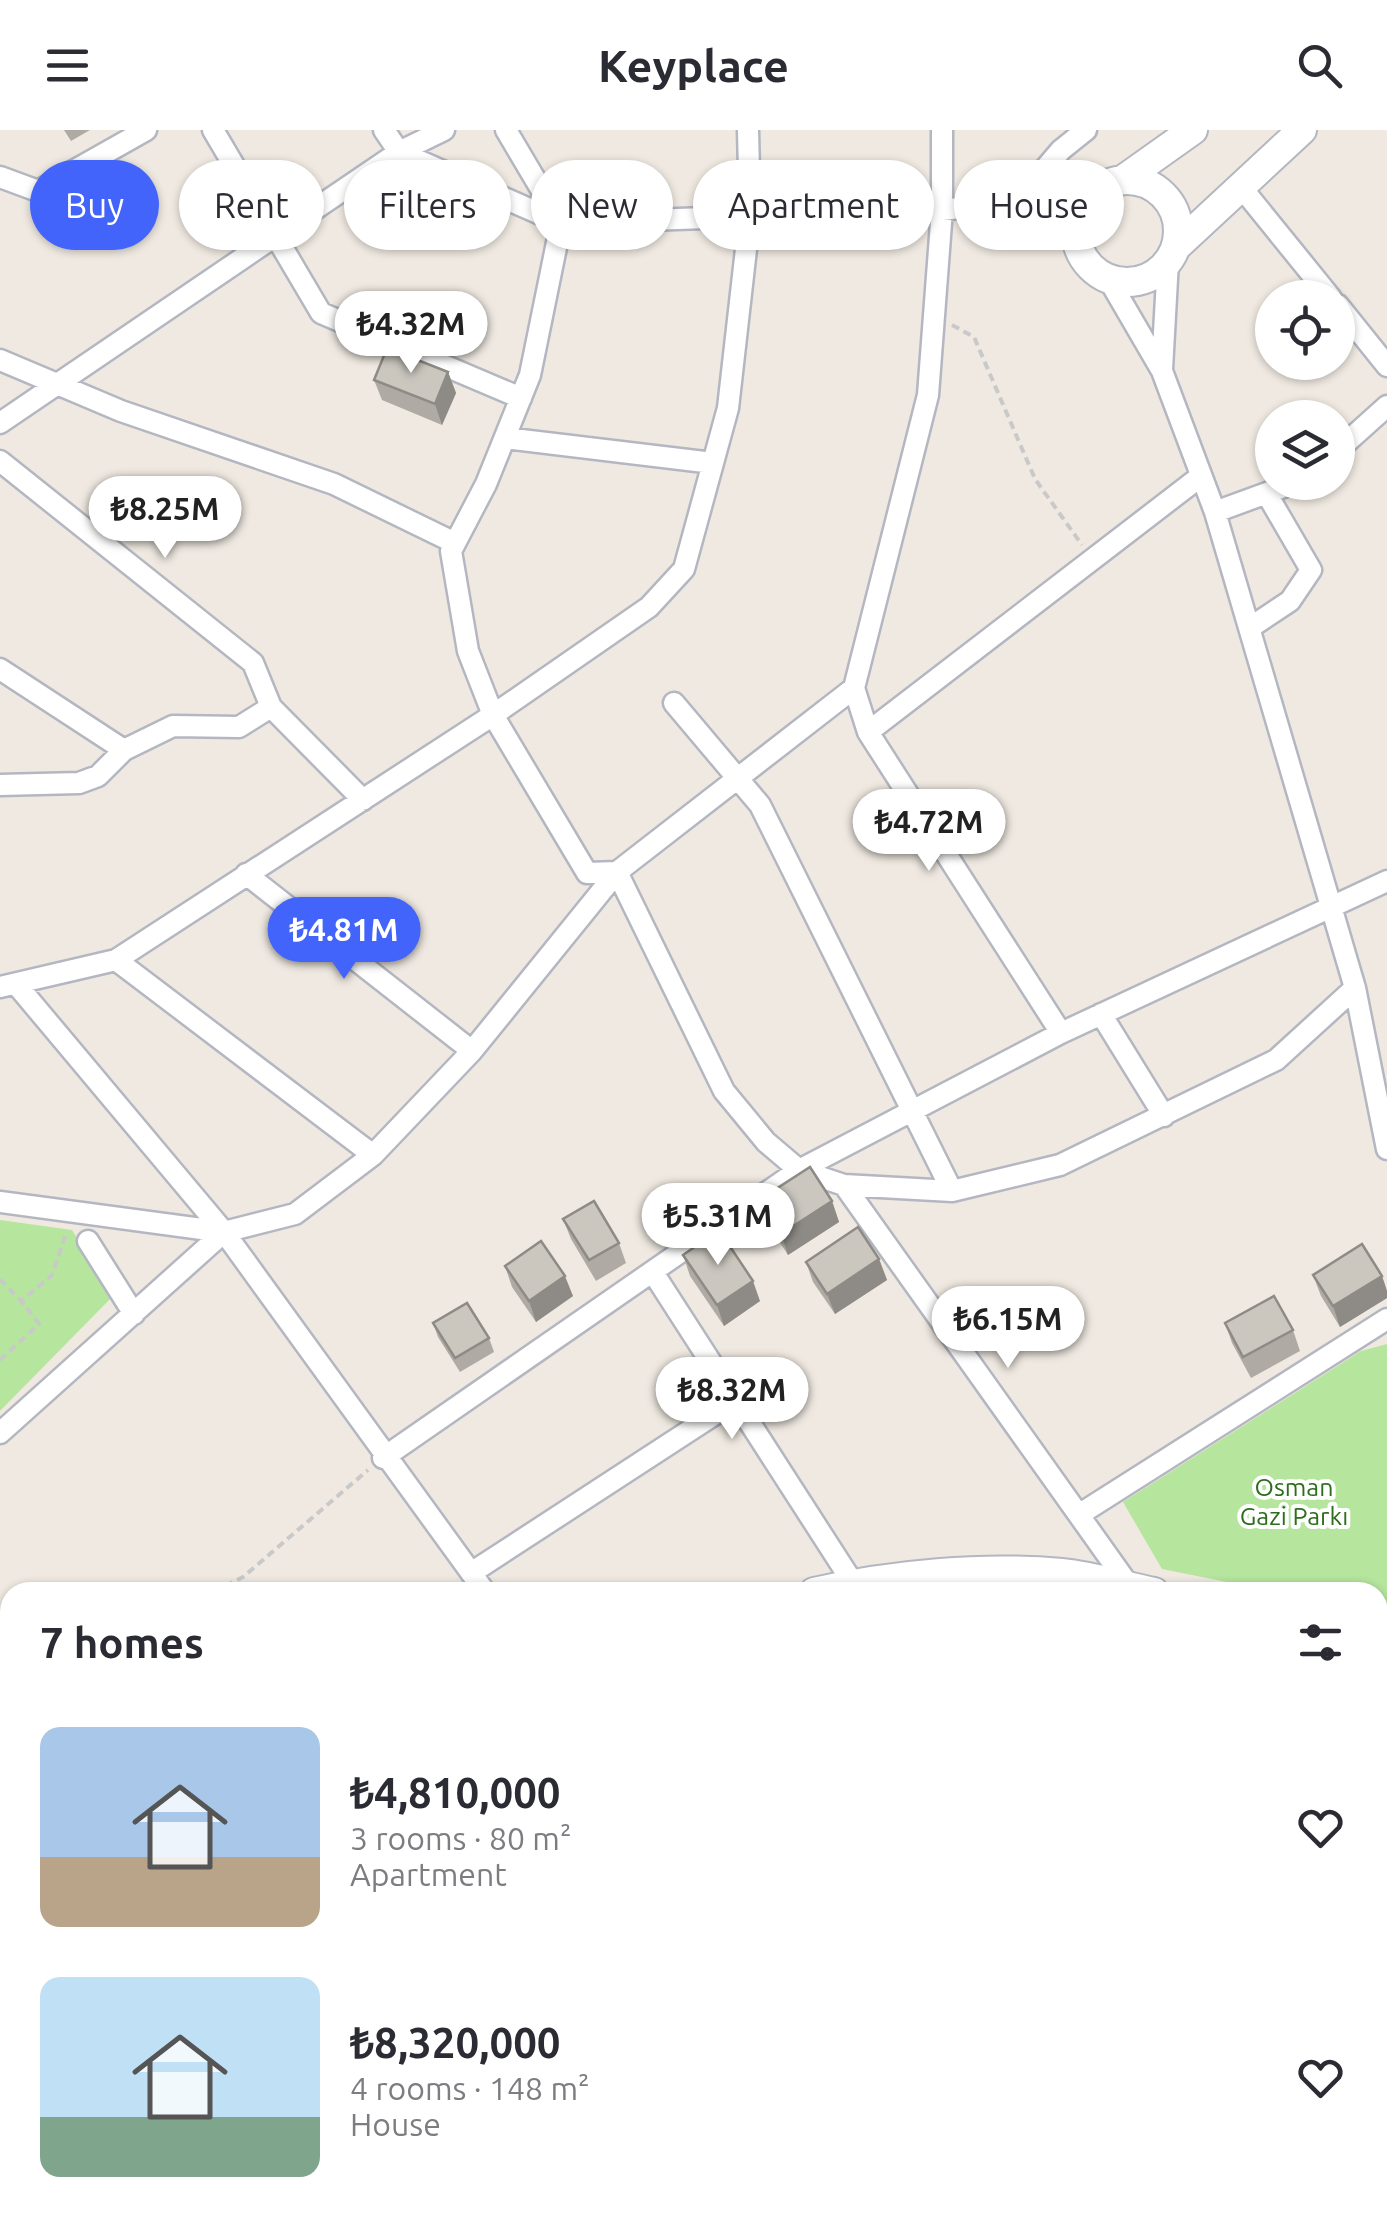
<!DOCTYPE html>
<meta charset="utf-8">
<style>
:root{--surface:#fff;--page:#f2f2f3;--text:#2b2b33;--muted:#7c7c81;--accent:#4264fb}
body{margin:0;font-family:Ubuntu,sans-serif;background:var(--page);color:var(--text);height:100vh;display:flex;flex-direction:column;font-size:38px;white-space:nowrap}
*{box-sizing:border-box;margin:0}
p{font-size:32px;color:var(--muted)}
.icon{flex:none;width:55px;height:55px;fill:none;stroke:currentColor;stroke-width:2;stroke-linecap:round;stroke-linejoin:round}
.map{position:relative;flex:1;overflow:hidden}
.drawer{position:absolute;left:0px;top:1452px;width:1388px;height:642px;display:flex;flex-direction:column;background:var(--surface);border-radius:30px 30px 0 0;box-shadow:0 2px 8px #0004}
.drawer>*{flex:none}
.top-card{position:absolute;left:30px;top:30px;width:1328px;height:90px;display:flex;gap:20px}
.fabs{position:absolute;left:1255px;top:150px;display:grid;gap:20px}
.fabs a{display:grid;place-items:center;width:100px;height:100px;border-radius:50%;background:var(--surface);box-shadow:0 2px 8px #0004;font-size:50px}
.price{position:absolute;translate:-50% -85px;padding:0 22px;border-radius:35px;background:#fff;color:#222;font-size:32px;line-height:65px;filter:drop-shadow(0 2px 5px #0008)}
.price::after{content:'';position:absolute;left:50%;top:60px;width:30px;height:22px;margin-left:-15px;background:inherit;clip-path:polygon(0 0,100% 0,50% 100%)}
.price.on{background:var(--accent);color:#fff}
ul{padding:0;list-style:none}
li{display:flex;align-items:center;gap:30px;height:250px;padding:0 40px}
li span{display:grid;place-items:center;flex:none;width:280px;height:200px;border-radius:20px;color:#555}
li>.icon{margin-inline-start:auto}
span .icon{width:120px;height:120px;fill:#fffc;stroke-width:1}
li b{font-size:42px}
h2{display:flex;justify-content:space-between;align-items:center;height:120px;padding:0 40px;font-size:42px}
.pill{padding:0 35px;border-radius:45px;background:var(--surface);box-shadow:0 2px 8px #0004;font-size:35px;line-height:90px}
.pill.on{background:var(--accent);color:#fff}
header{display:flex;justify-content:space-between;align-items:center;height:130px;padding:0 40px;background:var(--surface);font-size:45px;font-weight:700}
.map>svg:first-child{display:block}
</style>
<header><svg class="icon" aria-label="menu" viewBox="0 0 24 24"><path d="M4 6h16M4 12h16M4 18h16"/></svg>Keyplace<svg class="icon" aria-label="search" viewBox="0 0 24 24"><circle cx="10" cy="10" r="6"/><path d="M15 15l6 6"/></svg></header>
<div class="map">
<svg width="1387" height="2093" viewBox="0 0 1387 2093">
<rect width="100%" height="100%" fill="#efe9e1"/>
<!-- green -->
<path fill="#b6e59e" d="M0,1090L72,1100L114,1165L0,1281Z
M1387,1214V1485L1378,1483V1462H1277L1162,1439L1123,1372L1361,1221Z
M823,2085H953L960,2093H813Z"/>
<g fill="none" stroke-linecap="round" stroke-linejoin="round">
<defs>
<path id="street" d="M213,0L321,183L521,268
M384,0L399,22L561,93L942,80L1091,63
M506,0L561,93L530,245L486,354L451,421L468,521L493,585L587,743L617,742
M0,47L38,61L146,0
M1241,57L1331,168
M1019,69L1061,20L1086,0
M996,72L1076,111
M1109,150L1162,241L1215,382L1355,858L1387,1019
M1338,175L1387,236
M0,230L121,281L334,354L453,412
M1162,239L1168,131
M0,293L399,22L444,0
M505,308L713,333
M1338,320L1387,276
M0,331L253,533L271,577L363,670
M1215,382L1297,352
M1251,497L1290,471L1311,440L1268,366
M0,539L124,620
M854,558L868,602L1061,903
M674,573L760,675L952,1061
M868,602L1201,346
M0,655L79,653L98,646L124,620L173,596L239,597L271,577
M617,742L724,961L766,1012L799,1040L844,1055L952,1061L1060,1035L1276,930L1355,858
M246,744L472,921
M116,830L373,1025
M16,854L224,1102L485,1462
M0,857L116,830L493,585L649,477L684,439L728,278L750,84L748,0
M1101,884L1164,986
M844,1055L1130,1457
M0,1072L224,1102L295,1084L373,1025L472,921L617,742L854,558L928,265L942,80V0
M88,1111L134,1184
M654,1144L853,1453
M0,1303L224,1102
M383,1328L799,1040L1061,903L1387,751
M1080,1384L1387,1189
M471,1443L735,1271
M1378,1621L1387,1606
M1378,1823L1387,1837
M1378,1921L1387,1914
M488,2085L494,2093
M1010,2085L1017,2093
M1240,2085L1247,2093
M775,2093L784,2085"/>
<path id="secondary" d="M1124,49L1193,0
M1076 101a51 51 0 1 1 102 0a51 51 0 1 1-102 0Z
M1176,117L1302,0
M814,1462C892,1444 983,1436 1062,1443C1093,1446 1124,1456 1154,1462
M1378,1504L1387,1505
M1378,1549L1387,1551"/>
<path id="primary" d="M0,1897L10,1908
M0,1988L10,1999
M181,2085L189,2093
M61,2093L66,2085
M120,2093L130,2085"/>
</defs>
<!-- street casing -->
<use href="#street" stroke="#b4b7c1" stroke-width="25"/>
<!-- secondary casing -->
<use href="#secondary" stroke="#b4b7c1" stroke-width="32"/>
<!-- primary casing -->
<use href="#primary" stroke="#c9c9c9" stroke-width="38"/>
<!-- path -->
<path stroke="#c9c9c9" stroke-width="4" stroke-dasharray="8 5" stroke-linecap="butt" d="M952,195L974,207L1035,349L1082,415
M0,1149L21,1171
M0,1230L39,1194L21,1171L52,1145L67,1101
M214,1462L243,1447L368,1340
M0,1530L10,1542
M0,1584L10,1578"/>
<!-- street -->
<use href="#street" stroke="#fff" stroke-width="20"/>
<!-- secondary -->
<use href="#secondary" stroke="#fff" stroke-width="28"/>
<!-- primary -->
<use href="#primary" stroke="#f2d163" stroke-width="32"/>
<!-- tram -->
<path stroke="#a3a6b8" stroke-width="2.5" d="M0,1928L10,1939
M147,2085L155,2093"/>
</g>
<!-- wall -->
<path fill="#afaba4" d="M64,0H90L71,11Z
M448,242L456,263L442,295L382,270L374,250Z
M759,1070L832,1071L839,1092L788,1125L766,1091Z
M563,1089L619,1113L626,1133L596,1151L571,1109Z
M683,1125L760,1171L724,1196L690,1146Z
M879,1129L887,1150L835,1184L813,1152L806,1132Z
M505,1136L573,1166L536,1192L512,1157Z
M1313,1145L1382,1146L1387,1161V1168L1340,1197L1321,1166Z
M433,1193L489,1208L494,1222L460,1242L438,1207Z
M1225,1193L1293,1200L1300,1221L1251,1248L1232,1213Z"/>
<!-- shaded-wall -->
<path fill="#8e8b86" d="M448,242L456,263L442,295L435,274Z
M832,1071L839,1092L788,1125L781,1104Z
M879,1129L887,1150L835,1184L827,1164Z
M565,1146L573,1166L536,1192L529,1171Z
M1382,1146L1387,1161V1168L1340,1197L1333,1176Z
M753,1151L760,1171L724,1196L717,1175Z
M3,2041L8,2055L0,2062V2043Z
M16,2085H34V2086L27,2093H7Z"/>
<!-- building -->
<path fill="#cbc7bf" stroke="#8e8b86" stroke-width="2.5" d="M387,218L448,242L435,274L374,250Z
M810,1037L832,1071L781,1104L759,1070Z
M594,1071L619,1113L589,1130L563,1089Z
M858,1097L879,1129L827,1164L806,1132Z
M719,1100L753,1151L717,1175L683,1125Z
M541,1111L565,1146L529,1171L505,1136Z
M1362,1114L1382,1146L1333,1176L1313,1145Z
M1274,1166L1293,1200L1243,1227L1225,1193Z
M467,1173L489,1208L455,1228L433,1193Z
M10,2052V2085H16L7,2093H0V2061Z"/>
<g text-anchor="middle" stroke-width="8" stroke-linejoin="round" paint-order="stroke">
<!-- park labels -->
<g font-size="25" fill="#2c6e1b" stroke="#fff">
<text x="1294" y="1366">Osman<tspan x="1294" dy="29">Gazi Parkı</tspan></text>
</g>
</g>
</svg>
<div class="fabs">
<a><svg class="icon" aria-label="locate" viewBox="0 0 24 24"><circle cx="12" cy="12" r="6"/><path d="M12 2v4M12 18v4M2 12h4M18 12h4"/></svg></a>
<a><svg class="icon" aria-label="layers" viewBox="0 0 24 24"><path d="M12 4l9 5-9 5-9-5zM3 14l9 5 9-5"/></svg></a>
</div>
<b class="price" style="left:411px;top:246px">₺4.32M</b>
<b class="price" style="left:165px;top:431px">₺8.25M</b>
<b class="price" style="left:929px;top:744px">₺4.72M</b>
<b class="price on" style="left:344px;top:852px">₺4.81M</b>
<b class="price" style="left:718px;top:1138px">₺5.31M</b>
<b class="price" style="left:1008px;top:1241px">₺6.15M</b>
<b class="price" style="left:732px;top:1312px">₺8.32M</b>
<div class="top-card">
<a class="pill on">Buy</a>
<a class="pill">Rent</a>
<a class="pill">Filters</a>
<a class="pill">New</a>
<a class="pill">Apartment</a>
<a class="pill">House</a>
</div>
<section class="drawer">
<h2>7 homes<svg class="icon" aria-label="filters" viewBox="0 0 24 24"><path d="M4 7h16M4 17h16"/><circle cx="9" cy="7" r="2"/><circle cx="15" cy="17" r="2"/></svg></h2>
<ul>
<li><span style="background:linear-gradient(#a9c7e8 65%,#b9a48a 0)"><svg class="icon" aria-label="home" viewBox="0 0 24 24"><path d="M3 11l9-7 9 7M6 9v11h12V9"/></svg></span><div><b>₺4,810,000</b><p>3 rooms · 80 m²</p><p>Apartment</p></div><svg class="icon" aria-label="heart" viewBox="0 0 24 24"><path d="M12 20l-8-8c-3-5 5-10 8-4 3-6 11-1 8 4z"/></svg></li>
<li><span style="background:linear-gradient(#bfe0f5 70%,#7fa58c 0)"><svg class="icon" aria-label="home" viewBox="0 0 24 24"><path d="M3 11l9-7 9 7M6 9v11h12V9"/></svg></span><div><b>₺8,320,000</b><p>4 rooms · 148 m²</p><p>House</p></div><svg class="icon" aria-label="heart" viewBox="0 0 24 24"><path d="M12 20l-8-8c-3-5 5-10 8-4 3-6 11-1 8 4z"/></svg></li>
</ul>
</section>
</div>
